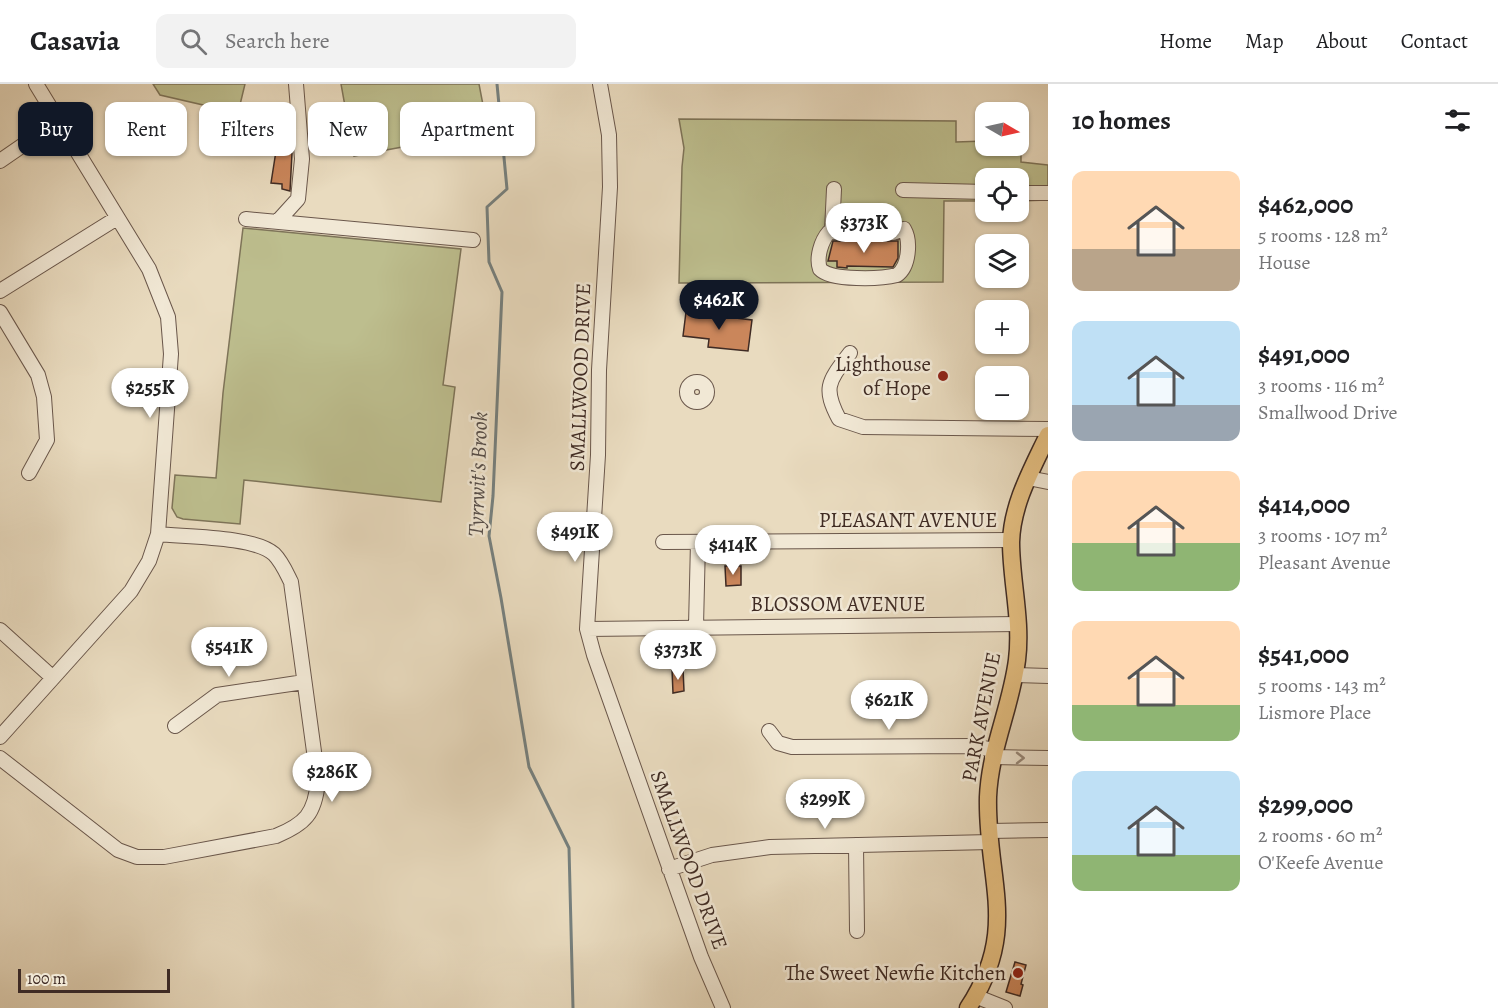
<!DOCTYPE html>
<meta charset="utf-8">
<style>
:root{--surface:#fff;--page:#f2f2f2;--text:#202124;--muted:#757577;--line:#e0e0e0;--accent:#111827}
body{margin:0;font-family:Alegreya,serif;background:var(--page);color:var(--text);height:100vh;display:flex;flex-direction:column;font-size:22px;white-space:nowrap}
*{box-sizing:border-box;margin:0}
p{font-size:20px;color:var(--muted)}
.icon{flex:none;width:33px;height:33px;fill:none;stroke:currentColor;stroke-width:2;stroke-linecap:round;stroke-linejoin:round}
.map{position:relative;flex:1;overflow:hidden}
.sheet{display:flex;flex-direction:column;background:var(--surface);width:450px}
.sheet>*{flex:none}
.guide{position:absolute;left:18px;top:18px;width:570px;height:54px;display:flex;gap:12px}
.needle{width:39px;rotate:99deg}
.tools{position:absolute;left:975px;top:18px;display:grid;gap:12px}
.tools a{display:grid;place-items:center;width:54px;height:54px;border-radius:12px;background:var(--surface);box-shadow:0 2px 4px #0004;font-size:30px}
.scale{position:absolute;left:18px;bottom:15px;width:152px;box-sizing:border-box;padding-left:6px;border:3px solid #3f2b24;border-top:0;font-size:16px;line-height:21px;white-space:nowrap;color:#3f2b24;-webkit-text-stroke:4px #f1e8d5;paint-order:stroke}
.price{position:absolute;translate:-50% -51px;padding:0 14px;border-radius:21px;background:#fff;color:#222;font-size:20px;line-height:39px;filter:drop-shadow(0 2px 3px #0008)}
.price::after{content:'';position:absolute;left:50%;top:36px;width:18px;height:14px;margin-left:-9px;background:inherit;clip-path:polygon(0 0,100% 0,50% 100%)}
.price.selected{background:var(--accent);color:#fff}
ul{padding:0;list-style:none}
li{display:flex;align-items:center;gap:18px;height:150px;padding:0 24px}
li span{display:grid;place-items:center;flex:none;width:168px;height:120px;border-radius:12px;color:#555}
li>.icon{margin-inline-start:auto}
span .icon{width:72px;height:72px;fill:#fffc;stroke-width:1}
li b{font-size:26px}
h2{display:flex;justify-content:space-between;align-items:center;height:72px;padding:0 24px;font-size:26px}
.pill{padding:0 21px;border-radius:12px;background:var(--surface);box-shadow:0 2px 4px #0004;font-size:21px;line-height:54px}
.pill.selected{background:var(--accent);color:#fff}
header{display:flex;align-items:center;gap:36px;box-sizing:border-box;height:84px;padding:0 30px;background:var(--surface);border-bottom:2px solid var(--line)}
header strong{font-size:28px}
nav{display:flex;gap:33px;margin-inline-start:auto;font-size:21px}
.search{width:420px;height:54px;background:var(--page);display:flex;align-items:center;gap:15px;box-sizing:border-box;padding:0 21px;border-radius:12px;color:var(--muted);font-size:22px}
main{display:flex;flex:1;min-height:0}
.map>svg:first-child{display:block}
</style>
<header>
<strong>Casavia</strong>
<div class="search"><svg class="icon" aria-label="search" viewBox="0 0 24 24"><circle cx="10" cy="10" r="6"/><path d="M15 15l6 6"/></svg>Search here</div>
<nav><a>Home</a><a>Map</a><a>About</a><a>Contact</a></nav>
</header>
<main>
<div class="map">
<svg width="1048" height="924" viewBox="0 0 1048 924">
<rect width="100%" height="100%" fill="#e9dbbf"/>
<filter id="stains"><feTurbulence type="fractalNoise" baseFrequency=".00333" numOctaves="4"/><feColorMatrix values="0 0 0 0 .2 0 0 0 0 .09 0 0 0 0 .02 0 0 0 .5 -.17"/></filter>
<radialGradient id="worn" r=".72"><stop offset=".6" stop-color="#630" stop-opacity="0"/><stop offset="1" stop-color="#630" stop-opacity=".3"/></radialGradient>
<!-- green -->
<path fill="#bdbe8e" stroke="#7e7459" stroke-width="1.5" d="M153,0H245L238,29L160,11Z
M341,0H479L488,47L354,72Z
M679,35L956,37V58L985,57L986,62H1018L1019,57H1021V78L1048,81V116L1019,117L1018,94H986L985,117H944L943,198L679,199L682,83L684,64Z
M243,144L461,165L443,301L455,303L441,418L244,396L240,440L183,435L177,433L172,424L175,391L216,394L223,309Z"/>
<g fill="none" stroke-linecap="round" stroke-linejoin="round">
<!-- stream -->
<path stroke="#76807e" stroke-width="3" d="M497,0L507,105L487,123L489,178L502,208L493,412L489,452L501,514L529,683L569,764L573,924"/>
</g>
<!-- building -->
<path fill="#ca865b" stroke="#3f2b24" stroke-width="1.5" d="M276,67L292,69L290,107L282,105V100L271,99Z
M833,157H898V174L893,183L847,182V184L837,183V177H828Z
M686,228L752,236L748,267L708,263L709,255L683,252Z
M725,482H741V501L726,502Z
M672,585H683L684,607L673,609Z
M1015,878L1026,881L1021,900L1023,901L1020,912L1006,908Z"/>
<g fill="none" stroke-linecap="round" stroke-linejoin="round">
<defs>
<path id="minor" d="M600,0L609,51L610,103L599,286L598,371L587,545L594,571L701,873L723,924
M0,77L58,37
M903,106L986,108
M1018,109H1048
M246,135L473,156
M278,137L298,115L302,75L296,0
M904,145C911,157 909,183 897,191C881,195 831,197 820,185C816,174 821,157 829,148L893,149Z
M832,147L834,105
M0,207L117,134
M0,228L38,291L44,313L47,356L29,389
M850,269C829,297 822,303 839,335L863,343L1048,345
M687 308a10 10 0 1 1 20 0a10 10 0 1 1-20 0Z
M1028,394L1048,398
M663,458L1011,456
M696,542L698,458
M587,545L1018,540
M0,546L52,593
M1014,591L1048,592
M175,642L217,611L304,598
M769,647L778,659L792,663L973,662L994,666
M0,653L131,507L149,477L158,450L171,270L168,233L149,185L36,0
M992,673L1048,674
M0,674L118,766L137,773H164L276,752C305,740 315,730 318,697L291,498C286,488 282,478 274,470C254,452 185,453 158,450
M990,747L1048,746
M856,761L857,847
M669,785L712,771L770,763L991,758
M975,912L1005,924"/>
<path id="major" d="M968,924C1020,845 986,796 988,713C990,665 1011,623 1017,576C1022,536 1011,497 1011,458C1012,420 1032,385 1048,351"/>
</defs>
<!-- minor casing -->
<use href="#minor" stroke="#6a574b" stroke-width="16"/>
<!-- major casing -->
<use href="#major" stroke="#3f2b24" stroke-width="19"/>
<!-- minor -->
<use href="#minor" stroke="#f1e8d5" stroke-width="14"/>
<!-- major -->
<use href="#major" stroke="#e4be80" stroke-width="16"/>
</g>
<!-- one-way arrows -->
<defs><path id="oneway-chevron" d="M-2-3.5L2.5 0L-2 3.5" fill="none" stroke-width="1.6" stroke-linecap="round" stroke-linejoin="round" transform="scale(1.5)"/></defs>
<use stroke="#988a7c" href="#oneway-chevron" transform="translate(1020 674)"/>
<!-- markers -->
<g fill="#8f2418" stroke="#f1e8d5" stroke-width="2">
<circle cx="943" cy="292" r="6"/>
<circle cx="1018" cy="889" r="6"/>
</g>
<g text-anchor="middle" stroke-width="5" stroke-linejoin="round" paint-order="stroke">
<!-- poi labels -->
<g font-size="21" fill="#3f2b24" stroke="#f1e8d5" text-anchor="end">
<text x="931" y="287">Lighthouse<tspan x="931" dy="24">of Hope</tspan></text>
<text x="1006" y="896">The Sweet Newfie Kitchen</text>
</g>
<!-- street labels -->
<g font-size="21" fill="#3f2b24" stroke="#f1e8d5">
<text transform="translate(580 293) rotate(-88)" y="7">SMALLWOOD DRIVE</text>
<text x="908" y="443">PLEASANT AVENUE</text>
<text x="838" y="527">BLOSSOM AVENUE</text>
<text transform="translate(981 633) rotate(-79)" y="7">PARK AVENUE</text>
<text transform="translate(689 776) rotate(70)" y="7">SMALLWOOD DRIVE</text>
</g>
<!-- water labels -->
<g font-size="22" font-style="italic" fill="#564e4a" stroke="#f1e8d5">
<text transform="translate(477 390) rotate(-88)" y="8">Tyrrwit's Brook</text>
</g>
</g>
<rect width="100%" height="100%" filter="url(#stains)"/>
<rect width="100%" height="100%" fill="url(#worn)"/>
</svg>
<div class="tools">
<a><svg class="needle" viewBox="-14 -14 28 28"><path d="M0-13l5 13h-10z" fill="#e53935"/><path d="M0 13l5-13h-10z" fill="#757577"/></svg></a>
<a><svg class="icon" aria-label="locate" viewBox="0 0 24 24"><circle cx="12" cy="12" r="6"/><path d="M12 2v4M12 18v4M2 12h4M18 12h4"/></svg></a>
<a><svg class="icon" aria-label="layers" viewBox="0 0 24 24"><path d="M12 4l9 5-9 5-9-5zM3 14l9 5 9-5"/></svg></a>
<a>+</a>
<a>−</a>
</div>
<div class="scale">100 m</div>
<b class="price" style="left:864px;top:170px">$373K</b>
<b class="price selected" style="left:719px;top:247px">$462K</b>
<b class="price" style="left:150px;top:335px">$255K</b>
<b class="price" style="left:575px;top:479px">$491K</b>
<b class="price" style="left:733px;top:492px">$414K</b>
<b class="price" style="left:229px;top:594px">$541K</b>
<b class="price" style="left:678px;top:597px">$373K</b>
<b class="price" style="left:889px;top:647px">$621K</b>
<b class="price" style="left:332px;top:719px">$286K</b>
<b class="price" style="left:825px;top:746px">$299K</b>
<div class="guide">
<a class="pill selected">Buy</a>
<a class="pill">Rent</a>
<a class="pill">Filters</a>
<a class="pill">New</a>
<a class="pill">Apartment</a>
</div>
</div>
<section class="sheet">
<h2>10 homes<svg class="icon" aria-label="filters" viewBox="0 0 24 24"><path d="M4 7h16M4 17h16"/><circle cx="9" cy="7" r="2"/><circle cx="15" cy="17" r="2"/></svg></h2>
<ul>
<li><span style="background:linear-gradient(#ffd9b3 65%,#b9a48a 0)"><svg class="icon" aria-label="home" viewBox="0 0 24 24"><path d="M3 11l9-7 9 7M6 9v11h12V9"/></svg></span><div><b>$462,000</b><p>5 rooms · 128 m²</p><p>House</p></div></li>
<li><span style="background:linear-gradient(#bfe0f5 70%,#9aa5b1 0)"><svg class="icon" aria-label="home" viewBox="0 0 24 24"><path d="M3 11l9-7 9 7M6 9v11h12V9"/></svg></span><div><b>$491,000</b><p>3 rooms · 116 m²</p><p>Smallwood Drive</p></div></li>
<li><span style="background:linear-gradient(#ffd9b3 60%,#8fb573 0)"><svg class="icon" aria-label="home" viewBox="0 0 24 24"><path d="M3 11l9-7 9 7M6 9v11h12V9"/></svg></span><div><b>$414,000</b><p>3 rooms · 107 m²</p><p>Pleasant Avenue</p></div></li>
<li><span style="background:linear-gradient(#ffd9b3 70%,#8fb573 0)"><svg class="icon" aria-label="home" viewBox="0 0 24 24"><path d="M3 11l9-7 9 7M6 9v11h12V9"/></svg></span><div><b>$541,000</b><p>5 rooms · 143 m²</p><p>Lismore Place</p></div></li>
<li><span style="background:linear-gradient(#bfe0f5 70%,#8fb573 0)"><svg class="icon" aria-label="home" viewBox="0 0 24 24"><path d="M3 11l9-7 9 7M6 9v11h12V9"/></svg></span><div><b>$299,000</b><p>2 rooms · 60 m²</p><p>O'Keefe Avenue</p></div></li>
</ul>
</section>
</main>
